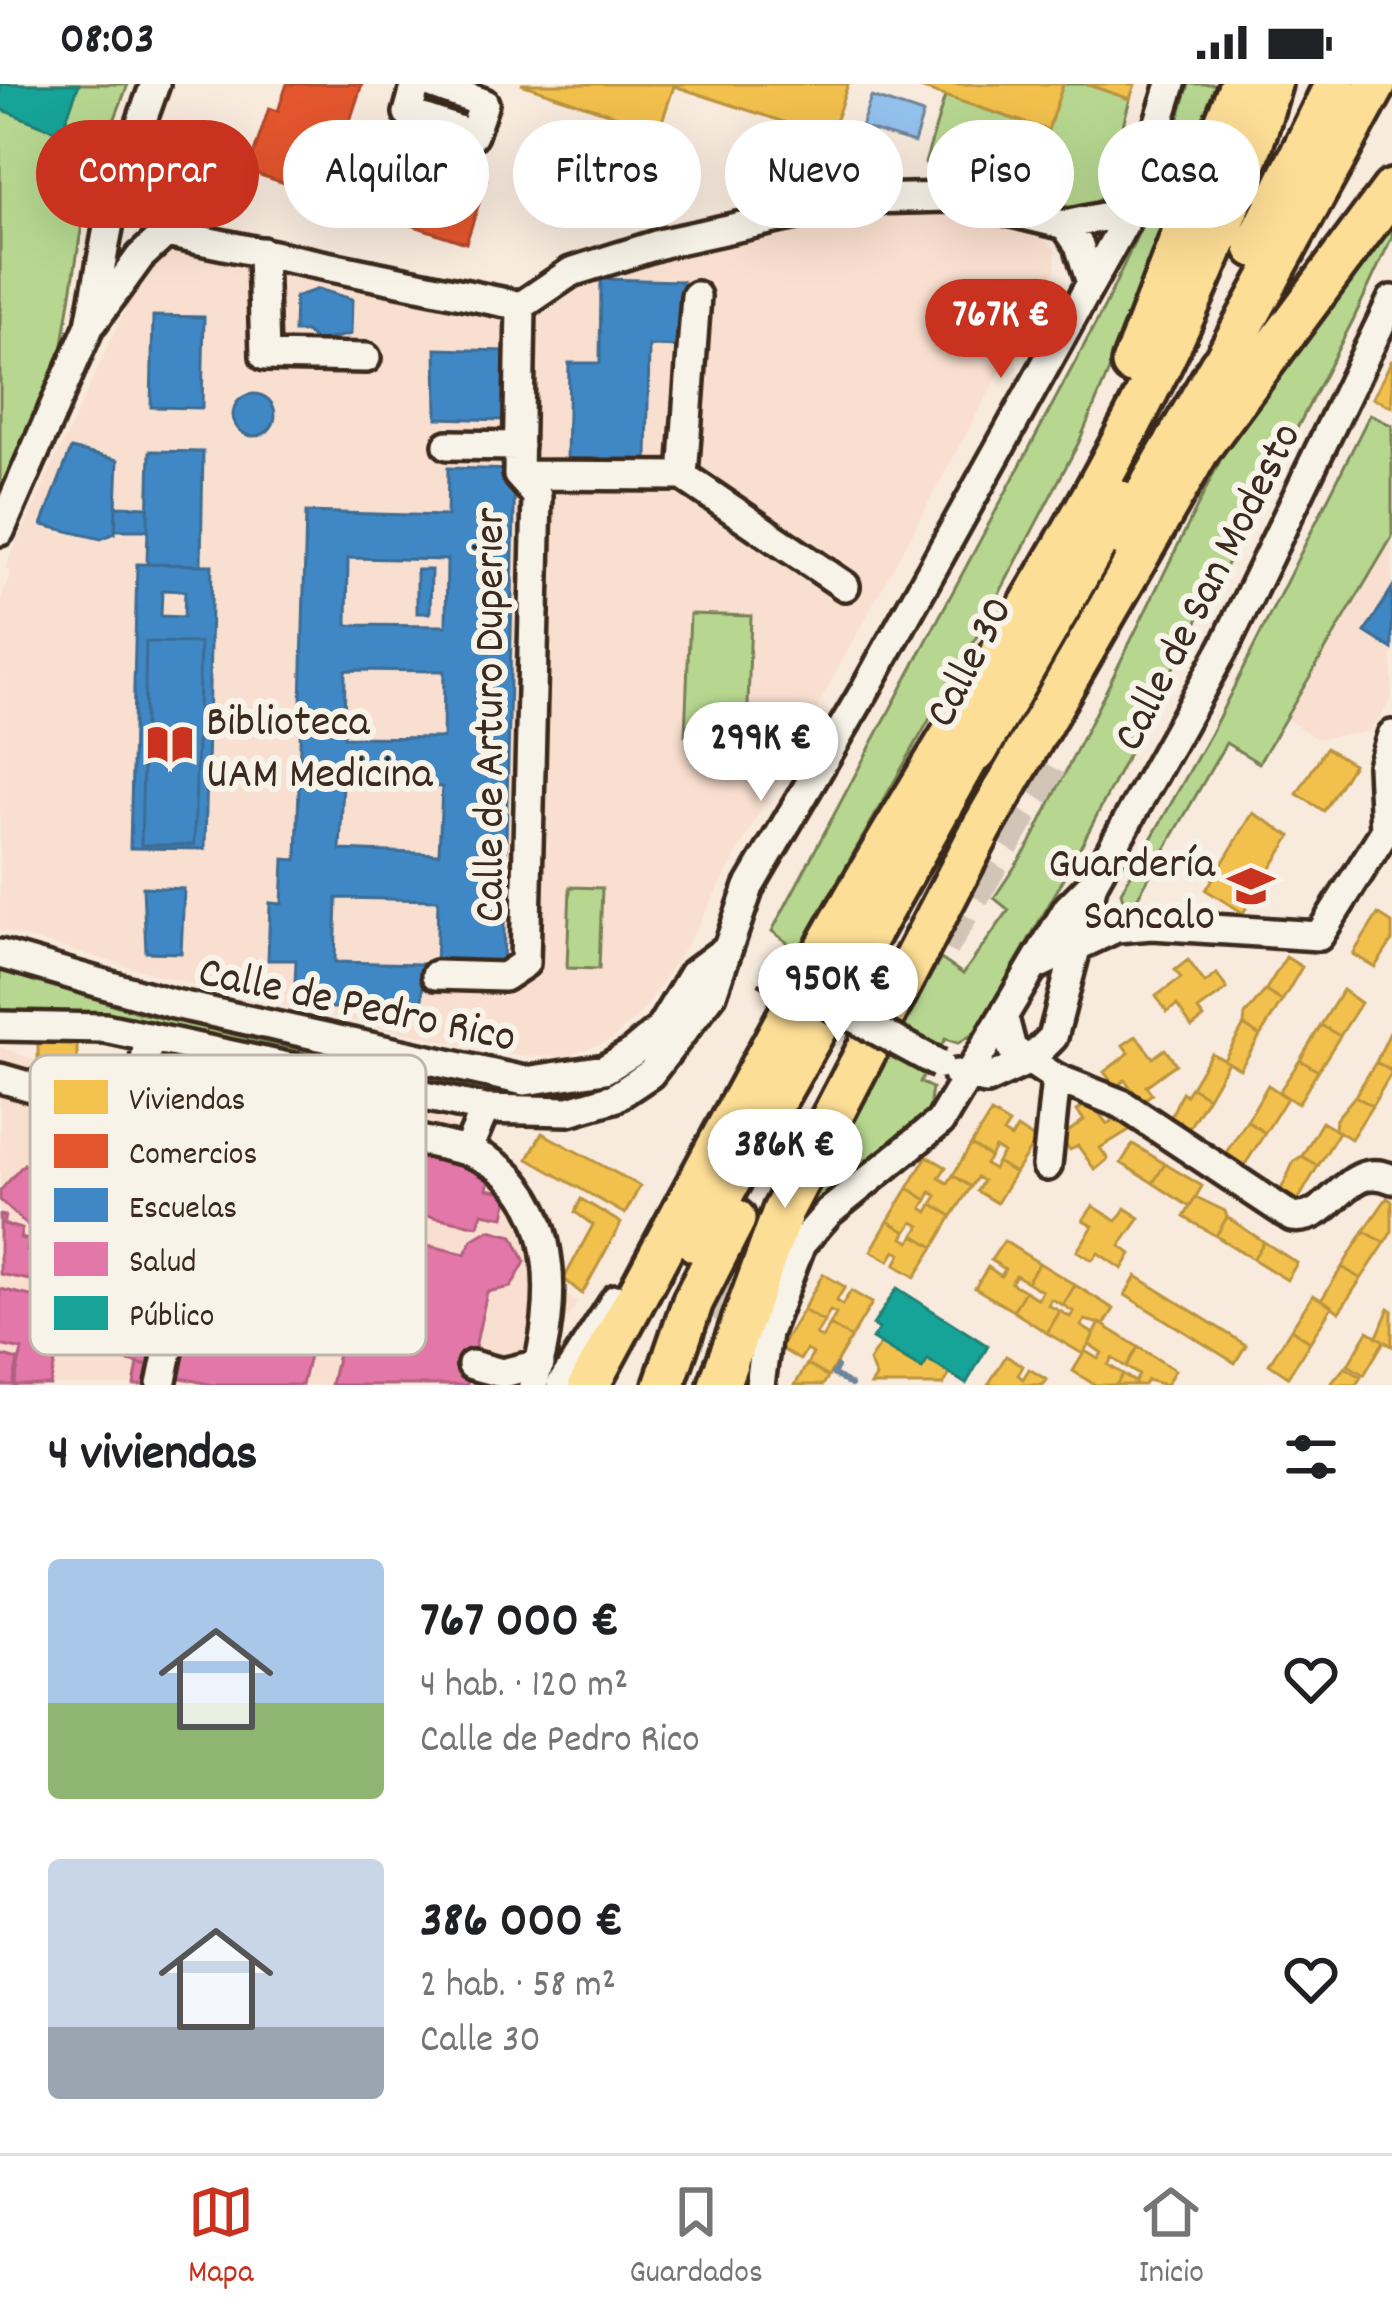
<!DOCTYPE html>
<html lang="es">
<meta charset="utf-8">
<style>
:root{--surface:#fff;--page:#f6f6f6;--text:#202124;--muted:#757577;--line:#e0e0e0;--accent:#c8321e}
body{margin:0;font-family:Dekko,sans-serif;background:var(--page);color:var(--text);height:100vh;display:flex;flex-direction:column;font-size:45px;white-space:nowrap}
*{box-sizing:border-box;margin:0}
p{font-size:39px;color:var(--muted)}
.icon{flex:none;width:66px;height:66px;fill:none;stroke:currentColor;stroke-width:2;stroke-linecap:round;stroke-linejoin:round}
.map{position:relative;height:1301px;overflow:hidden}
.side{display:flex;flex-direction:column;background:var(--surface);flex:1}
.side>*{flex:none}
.hud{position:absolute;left:36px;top:36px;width:1320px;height:108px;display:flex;gap:24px}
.price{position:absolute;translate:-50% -102px;padding:0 27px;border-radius:42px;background:#fff;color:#222;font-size:39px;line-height:78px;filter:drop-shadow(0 3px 6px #0008)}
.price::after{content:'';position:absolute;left:50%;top:72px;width:36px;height:27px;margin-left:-18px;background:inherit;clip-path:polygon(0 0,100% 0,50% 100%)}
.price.on{background:var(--accent);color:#fff}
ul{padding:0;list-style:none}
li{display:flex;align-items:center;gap:36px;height:300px;padding:0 48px}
li span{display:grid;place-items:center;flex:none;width:336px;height:240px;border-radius:12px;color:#555}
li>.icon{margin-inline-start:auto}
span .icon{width:144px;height:144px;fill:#fffc;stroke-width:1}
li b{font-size:51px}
h2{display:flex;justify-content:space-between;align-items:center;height:144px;padding:0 48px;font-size:51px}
.pill{padding:0 42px;border-radius:54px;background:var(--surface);box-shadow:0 12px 48px #0002;font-size:42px;line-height:108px}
.pill.on{background:var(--accent);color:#fff}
.status{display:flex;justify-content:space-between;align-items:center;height:84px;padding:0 60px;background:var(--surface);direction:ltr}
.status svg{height:33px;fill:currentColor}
.menu{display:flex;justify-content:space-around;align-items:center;height:168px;border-top:3px solid var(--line);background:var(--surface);font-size:33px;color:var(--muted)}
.menu a{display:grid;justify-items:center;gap:6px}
.menu .on{color:var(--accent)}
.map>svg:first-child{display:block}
</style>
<div class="status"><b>08:03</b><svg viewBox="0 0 49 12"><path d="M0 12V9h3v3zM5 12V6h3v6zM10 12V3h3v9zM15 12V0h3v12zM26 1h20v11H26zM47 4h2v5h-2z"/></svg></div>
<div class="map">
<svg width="1392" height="1301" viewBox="0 0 1392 1301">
<rect width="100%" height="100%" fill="#f8eadd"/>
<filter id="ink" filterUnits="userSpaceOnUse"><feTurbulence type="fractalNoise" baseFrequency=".00833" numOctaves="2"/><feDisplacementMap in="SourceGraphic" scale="24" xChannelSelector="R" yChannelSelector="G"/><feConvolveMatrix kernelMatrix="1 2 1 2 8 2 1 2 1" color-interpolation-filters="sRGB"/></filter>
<g filter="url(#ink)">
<!-- built -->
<path fill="#f9dfcf" d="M950,125L1034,145L1055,165V187L691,854L644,926L611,956L564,973L509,971L220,908L0,846V519L11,487L5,484L132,211L163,169L181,165L245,183L246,191L274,195L275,188L494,231L532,265L537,231L548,220L600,192L664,172L871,127Z
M1392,457V613L1371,647L1317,655L1287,635Z
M0,963L38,977L223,983L438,1033L530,1083L526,1094L558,1148L564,1210L578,1218L561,1244L544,1301H0Z"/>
<!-- green -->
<path fill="#b7d790" stroke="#798057" stroke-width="3" d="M0,0H128L87,108L61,273L0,405Z
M1063,0H1086L1130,15L1105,108L1095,121L1072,124L925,79L945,12L1047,46Z
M1189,0H1230L1079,358L978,550L798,867L772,847L1105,222L1155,113Z
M812,69L818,92L770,103L765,79Z
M1392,119V153L1353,236L1067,789L975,949L958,959L945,955L920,998L932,1004L929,1026L799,1140L909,925L941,875L963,890L1009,826L994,814L1030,760L1254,308Z
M1370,330L1392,342V453L1259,679L1226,659L1136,816L1123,815L1121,808L1211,649Z
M690,530L751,532L747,652L685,651Z
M570,803L602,804L599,885L567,884Z
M0,885L140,929L467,1004L118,931L0,927Z"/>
<!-- water -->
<path fill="#93c1ed" stroke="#70859a" stroke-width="3" d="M871,13L923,30L914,59L861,43Z
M639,76L690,93L682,118L631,101Z"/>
<!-- homes -->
<path fill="#f2c14e" stroke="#bb9440" stroke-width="3" d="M521,0H848L830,53L674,2L659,46Z
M908,0H1063L1048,46Z
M1086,0H1135L1130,15Z
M1392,276V323L1373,314Z
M1326,664L1353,680L1324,727L1297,710Z
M1253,729L1291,752L1243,829L1206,806Z
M1378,830L1392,839V857L1375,883L1353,870Z
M1286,873L1302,883L1282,917L1265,907Z
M1188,876L1205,899L1217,890L1227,905L1198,926L1204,934L1192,943L1177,921L1167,928L1156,912L1181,894L1175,886Z
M1343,906L1361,919L1340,952L1321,941Z
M1265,907L1282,917L1260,952L1244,941L1245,931Z
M1244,941L1260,952L1240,985L1224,976Z
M1321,941L1340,952L1318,987L1300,976Z
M1390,948L1392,950V987L1376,978Z
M1136,952L1153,974L1165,965L1176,980L1146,1002L1152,1010L1141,1018L1125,996L1116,1003L1104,988L1129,969L1123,961Z
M38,956L77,957V978L38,974Z
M1211,969L1228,978L1208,1013L1191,1003Z
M1300,976L1318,987L1298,1020L1279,1008Z
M1376,978L1392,988L1372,1022L1355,1012Z
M1268,1001L1287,1014L1265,1049L1247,1037Z
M1191,1003L1208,1013L1187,1047L1169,1037L1182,1008L1186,1011Z
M1355,1012L1372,1022L1351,1055L1335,1045L1336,1035Z
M1090,1017L1107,1040L1119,1032L1131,1045L1100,1064L1108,1075L1095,1086L1078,1062L1070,1066L1060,1054L1084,1036L1077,1027Z
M991,1029L1009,1040L1003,1049L1011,1054L1017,1044L1036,1056L1015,1089L997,1078L1003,1069L995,1064L990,1073L971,1061Z
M1247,1037L1265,1049L1244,1082L1225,1070Z
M1322,1038L1339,1048L1318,1082L1302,1072Z
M542,1049L640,1102L625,1130L528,1075Z
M1133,1060L1165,1080L1153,1099L1121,1079Z
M971,1061L990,1073L985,1080L993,1085L997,1078L1015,1089L997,1119L977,1107L983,1097L977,1093L971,1103L953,1091Z
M927,1072L946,1083L939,1094L948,1099L953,1091L971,1103L952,1132L932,1120L937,1112L931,1108L927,1116L908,1104Z
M1302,1072L1318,1082L1298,1116L1281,1106L1294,1077Z
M1165,1080L1202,1102L1190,1123L1153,1099Z
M908,1104L927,1116L922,1124L928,1128L932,1120L952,1132L934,1163L914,1151L920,1142L913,1138L906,1148L888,1137Z
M1196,1113L1225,1127L1227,1133L1216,1152L1184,1133Z
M1387,1114L1392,1117V1147L1385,1159L1364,1147Z
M581,1115L621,1139L582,1210L564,1195L593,1141L575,1128Z
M1093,1122L1117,1137L1125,1124L1140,1134L1120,1162L1131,1170L1122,1185L1098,1169L1092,1176L1077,1167L1093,1142L1083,1136Z
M1227,1133L1264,1158L1253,1175L1216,1152Z
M888,1137L906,1148L903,1154L910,1158L914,1151L934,1163L915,1193L895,1181L901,1170L895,1167L889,1177L871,1167Z
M1364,1147L1385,1159L1361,1195L1342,1183Z
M1004,1157L1039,1179L1027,1198L1016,1191L1011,1199L1025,1207L1013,1227L975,1204L988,1183L1001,1192L1005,1185L991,1176Z
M1264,1158L1297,1179L1287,1196L1253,1175Z
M1039,1179L1075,1201L1063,1221L1051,1215L1048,1221L1060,1227L1047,1249L1013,1227L1025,1207L1038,1215L1042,1207L1027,1198Z
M1342,1183L1361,1195L1339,1228L1322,1215Z
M823,1190L845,1203L836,1217L842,1221L851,1207L872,1219L851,1254L830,1241L836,1230L830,1227L824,1238L803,1226Z
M1136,1192L1246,1261L1235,1279L1125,1211Z
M1075,1201L1114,1225L1104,1241L1085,1236L1081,1242L1094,1250L1083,1270L1047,1249L1060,1227L1070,1233L1074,1228L1063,1221Z
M1313,1211L1332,1222L1310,1258L1291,1245Z
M1389,1224L1392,1226V1262L1377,1253Z
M803,1226L824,1238L816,1251L822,1254L830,1241L851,1254L828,1293L807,1280L813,1270L806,1266L800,1276L780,1264Z
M1100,1239L1138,1263L1126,1283L1112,1274L1108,1281L1123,1290L1116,1301H1095L1073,1287L1085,1267L1098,1275L1102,1269L1089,1260Z
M1291,1245L1310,1258L1288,1293L1269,1280Z
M1368,1247L1384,1257L1364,1291L1348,1281Z
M881,1259L922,1285L928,1276L950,1290L943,1301H871L876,1293L869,1277Z
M1138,1263L1175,1286L1166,1301L1147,1296L1144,1301H1116L1123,1290L1135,1298L1139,1291L1126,1283Z
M1006,1272L1023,1282L1018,1291L1023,1295L1029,1285L1047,1296L1043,1301H988Z
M807,1280L828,1293L823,1301H795Z
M1345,1283L1361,1293L1356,1301H1330Z"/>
<!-- shops -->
<path fill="#e4572e" stroke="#b14a29" stroke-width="3" d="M287,0H362L346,49L487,95L466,159L248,87L269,24L278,27Z"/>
<!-- schools -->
<path fill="#3f88c5" stroke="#3e6c93" stroke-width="3" fill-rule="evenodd" d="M601,195L682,197L681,263L649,262L647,378L567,376L569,279H600Z
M318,205L352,215L351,250L317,258L306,248H294L295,213Z
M153,232L204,233L202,324L151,323Z
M436,265L505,267L503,336L437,334Z
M233 331a21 21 0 1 1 42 0a21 21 0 1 1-42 0Z
M71,365L118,376L115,449L101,455L42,441Z
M150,367L203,368L201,481L147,480Z
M448,384L515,386L503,885L436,883L438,816L337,814L335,878L423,880L422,926L294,923L296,876H268L270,819L282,820L284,775L297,776L306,428L447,432ZM348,474L447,476L446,542L347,541ZM345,586L444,587L443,654L344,653ZM343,699L442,703L439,770L340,766Z
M116,422L148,423V446H115Z
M137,480L212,481L205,765L130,764ZM162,506L185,507L184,533L161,532ZM146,558L200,559L194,761H141Z
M417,486H431L430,529H417Z
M1392,504V565L1365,548Z
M146,558L200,559L194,761H141Z
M143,803L184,805L181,869L146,868Z"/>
<!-- health -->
<path fill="#e377a8" stroke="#b1607f" stroke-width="3" d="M399,1067L490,1089L487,1105L509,1109L504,1133L482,1129L478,1142L386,1123Z
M24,1080L59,1113L70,1100L98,1107L116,1103L120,1117L147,1108L160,1149L88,1171L160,1184L152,1223L42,1200L51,1163L0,1116V1107Z
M0,1131L5,1132L3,1140L22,1145L20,1154L29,1156L27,1166L37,1168L30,1196L0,1190Z
M489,1146L513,1152L525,1178L511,1203L487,1208L467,1301H331L365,1147L465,1170L472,1156Z
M52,1202L71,1207L67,1223L163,1245L154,1283L59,1261L50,1301H14L22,1266L0,1261V1205L48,1216Z
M184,1246L216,1253L217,1247L310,1268L302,1301H213L173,1292Z
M0,1271L18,1276L13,1301H0Z
M138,1280L154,1283L150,1301H134Z"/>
<!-- public -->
<path fill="#17a398" stroke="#227f73" stroke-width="3" d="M0,0H79L61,49L0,25Z
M897,1204L988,1262L966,1300L928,1276L922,1285L872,1255L879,1245L873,1241Z"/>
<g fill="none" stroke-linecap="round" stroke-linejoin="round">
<!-- stream -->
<path stroke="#70859a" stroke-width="6" d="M837,1283L833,1290L851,1301"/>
<!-- highway-tunnel -->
<path stroke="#d2c4b7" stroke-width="39" stroke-dasharray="39 20" stroke-linecap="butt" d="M940,861L1048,680
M711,1234L768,1141"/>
<defs>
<path id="minor" d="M416,0L408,29L473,51L484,19L431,0
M113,117L134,114L166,149
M1065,141L1079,161L1091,199
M166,149L521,222L571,188L663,159L867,115L950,113L1065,141L1131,127
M262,168L265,272L366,274
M93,238L140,173L166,149
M448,361L519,362
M518,391L683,392L845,502
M683,392L696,212
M0,447L90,241L113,117L155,0
M1385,747L1382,682L1392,651
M0,870L170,919L525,997L605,985L630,970L660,945L693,890L725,866
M1035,882L1116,844L1152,841L1319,852L1392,736
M436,891L504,893L525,879L537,412L518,391L521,222
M1004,934L1012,965L1056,994L1122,1020L1292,1133C1333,1139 1346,1074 1392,1095
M0,942L105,944L485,1025L569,1027L614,1014L650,990L712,910L749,803L865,606L1131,127L1171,0
M957,990L986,996L1030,976L1053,953L1093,799
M0,994L35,1004L222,1010L467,1067L485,1025
M50,1004C55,1033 58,1097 104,1087C117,1084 126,1076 132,1065C147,1031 140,989 149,953
M467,1067C562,1100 559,1220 533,1301
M1047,1082L1056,994
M472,1281L502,1289L540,1280
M161,1301L222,1010
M561,1301L616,1215
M760,1301L767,1249L801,1160L829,1128L940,1038L1068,824L1093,799L1225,562L1392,216"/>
<path id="highway" d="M1255,163L1335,0
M1132,280L1240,0
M1210,302L1376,0
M1121,452L1220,281
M977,667L1121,417
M696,1158L979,655
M589,1301C684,1126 776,947 877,775C1023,527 1192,280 1271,0
M664,1301L693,1217L735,1135
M719,1301L783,1127L982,744L1201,363L1392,106"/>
</defs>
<!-- minor casing -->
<use href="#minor" stroke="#3b2a1e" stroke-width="36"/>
<!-- highway casing -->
<use href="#highway" stroke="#3b2a1e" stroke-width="48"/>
<!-- minor -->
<use href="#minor" stroke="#f7f3e8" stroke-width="27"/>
<!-- highway -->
<use href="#highway" stroke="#fdde96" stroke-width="39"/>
<defs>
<path id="minor-bridge" d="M766,886L939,980"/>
</defs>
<!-- minor-bridge casing -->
<use href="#minor-bridge" stroke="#3b2a1e" stroke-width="36" stroke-linecap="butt"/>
<!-- minor-bridge -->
<use href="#minor-bridge" stroke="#f7f3e8" stroke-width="27"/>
</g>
</g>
<!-- icons -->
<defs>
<symbol id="library-bare" viewBox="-9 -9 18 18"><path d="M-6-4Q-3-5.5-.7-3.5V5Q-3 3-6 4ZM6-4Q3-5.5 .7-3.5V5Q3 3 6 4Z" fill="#c8321e" stroke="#f7f3e8" stroke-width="2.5" paint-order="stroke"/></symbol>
<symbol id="school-bare" viewBox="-9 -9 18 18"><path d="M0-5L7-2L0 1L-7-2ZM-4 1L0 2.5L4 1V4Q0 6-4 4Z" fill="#c8321e" stroke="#f7f3e8" stroke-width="2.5" paint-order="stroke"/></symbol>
</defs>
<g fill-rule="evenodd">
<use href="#library-bare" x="137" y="627" width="66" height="66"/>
<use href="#school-bare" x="1218" y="769" width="66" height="66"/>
</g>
<g text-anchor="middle" stroke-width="12" stroke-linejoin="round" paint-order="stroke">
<!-- street labels -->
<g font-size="45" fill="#3b2a1e" stroke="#f7f3e8">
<text transform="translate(1204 501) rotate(-63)" y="16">Calle de San Modesto</text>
<text transform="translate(966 576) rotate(-63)" y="16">Calle 30</text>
<text transform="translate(486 631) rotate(-90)" y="16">Calle de Arturo Duperier</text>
<text transform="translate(358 917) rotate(12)" y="16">Calle de Pedro Rico</text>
</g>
<!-- poi labels -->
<g font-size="45" fill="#3b2a1e" stroke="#f7f3e8" text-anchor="start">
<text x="206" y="650">Biblioteca<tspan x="206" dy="52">UAM Medicina</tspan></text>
<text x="1215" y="792" text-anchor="end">Guardería<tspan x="1215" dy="52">Sancalo</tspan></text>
</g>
</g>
<!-- legend -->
<rect x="30" y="971" width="396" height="300" rx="18" fill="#f7f3e8" stroke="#bfb7ab" stroke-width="3"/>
<rect x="54" y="996" width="54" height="34" fill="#f2c14e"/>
<rect x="54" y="1050" width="54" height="34" fill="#e4572e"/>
<rect x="54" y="1104" width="54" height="34" fill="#3f88c5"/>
<rect x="54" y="1158" width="54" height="34" fill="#e377a8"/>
<rect x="54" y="1212" width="54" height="34" fill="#17a398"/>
<g font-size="33" fill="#3b2a1e">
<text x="129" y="1025">Viviendas</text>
<text x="129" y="1079">Comercios</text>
<text x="129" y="1133">Escuelas</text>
<text x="129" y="1187">Salud</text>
<text x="129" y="1241">Público</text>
</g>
</svg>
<b class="price on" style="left:1001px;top:297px">767K €</b>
<b class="price" style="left:761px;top:720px">299K €</b>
<b class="price" style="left:838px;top:961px">950K €</b>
<b class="price" style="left:785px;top:1127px">386K €</b>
<div class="hud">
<a class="pill on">Comprar</a>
<a class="pill">Alquilar</a>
<a class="pill">Filtros</a>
<a class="pill">Nuevo</a>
<a class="pill">Piso</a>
<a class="pill">Casa</a>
</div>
</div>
<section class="side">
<h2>4 viviendas<svg class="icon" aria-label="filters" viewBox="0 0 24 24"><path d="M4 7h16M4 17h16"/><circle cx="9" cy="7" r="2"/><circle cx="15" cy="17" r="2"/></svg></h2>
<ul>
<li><span style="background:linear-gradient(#a9c7e8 60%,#8fb573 0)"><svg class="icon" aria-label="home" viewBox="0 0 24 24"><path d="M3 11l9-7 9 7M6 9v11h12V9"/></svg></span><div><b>767 000 €</b><p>4 hab. · 120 m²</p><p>Calle de Pedro Rico</p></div><svg class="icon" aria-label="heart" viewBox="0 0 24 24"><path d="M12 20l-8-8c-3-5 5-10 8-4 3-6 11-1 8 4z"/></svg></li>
<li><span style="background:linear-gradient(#c9d6e8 70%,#9aa5b1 0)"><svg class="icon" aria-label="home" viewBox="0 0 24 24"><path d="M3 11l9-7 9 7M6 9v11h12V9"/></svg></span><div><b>386 000 €</b><p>2 hab. · 58 m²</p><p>Calle 30</p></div><svg class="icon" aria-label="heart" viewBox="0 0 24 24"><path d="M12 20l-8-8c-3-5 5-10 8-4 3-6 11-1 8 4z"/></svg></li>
</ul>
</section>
<nav class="menu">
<a class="on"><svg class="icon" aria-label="map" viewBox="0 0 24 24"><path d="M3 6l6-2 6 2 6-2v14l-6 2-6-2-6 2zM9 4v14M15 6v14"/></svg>Mapa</a>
<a><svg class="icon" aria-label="saved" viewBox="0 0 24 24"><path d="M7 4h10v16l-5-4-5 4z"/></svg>Guardados</a>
<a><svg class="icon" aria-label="home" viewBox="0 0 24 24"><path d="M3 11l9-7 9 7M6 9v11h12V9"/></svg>Inicio</a>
</nav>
